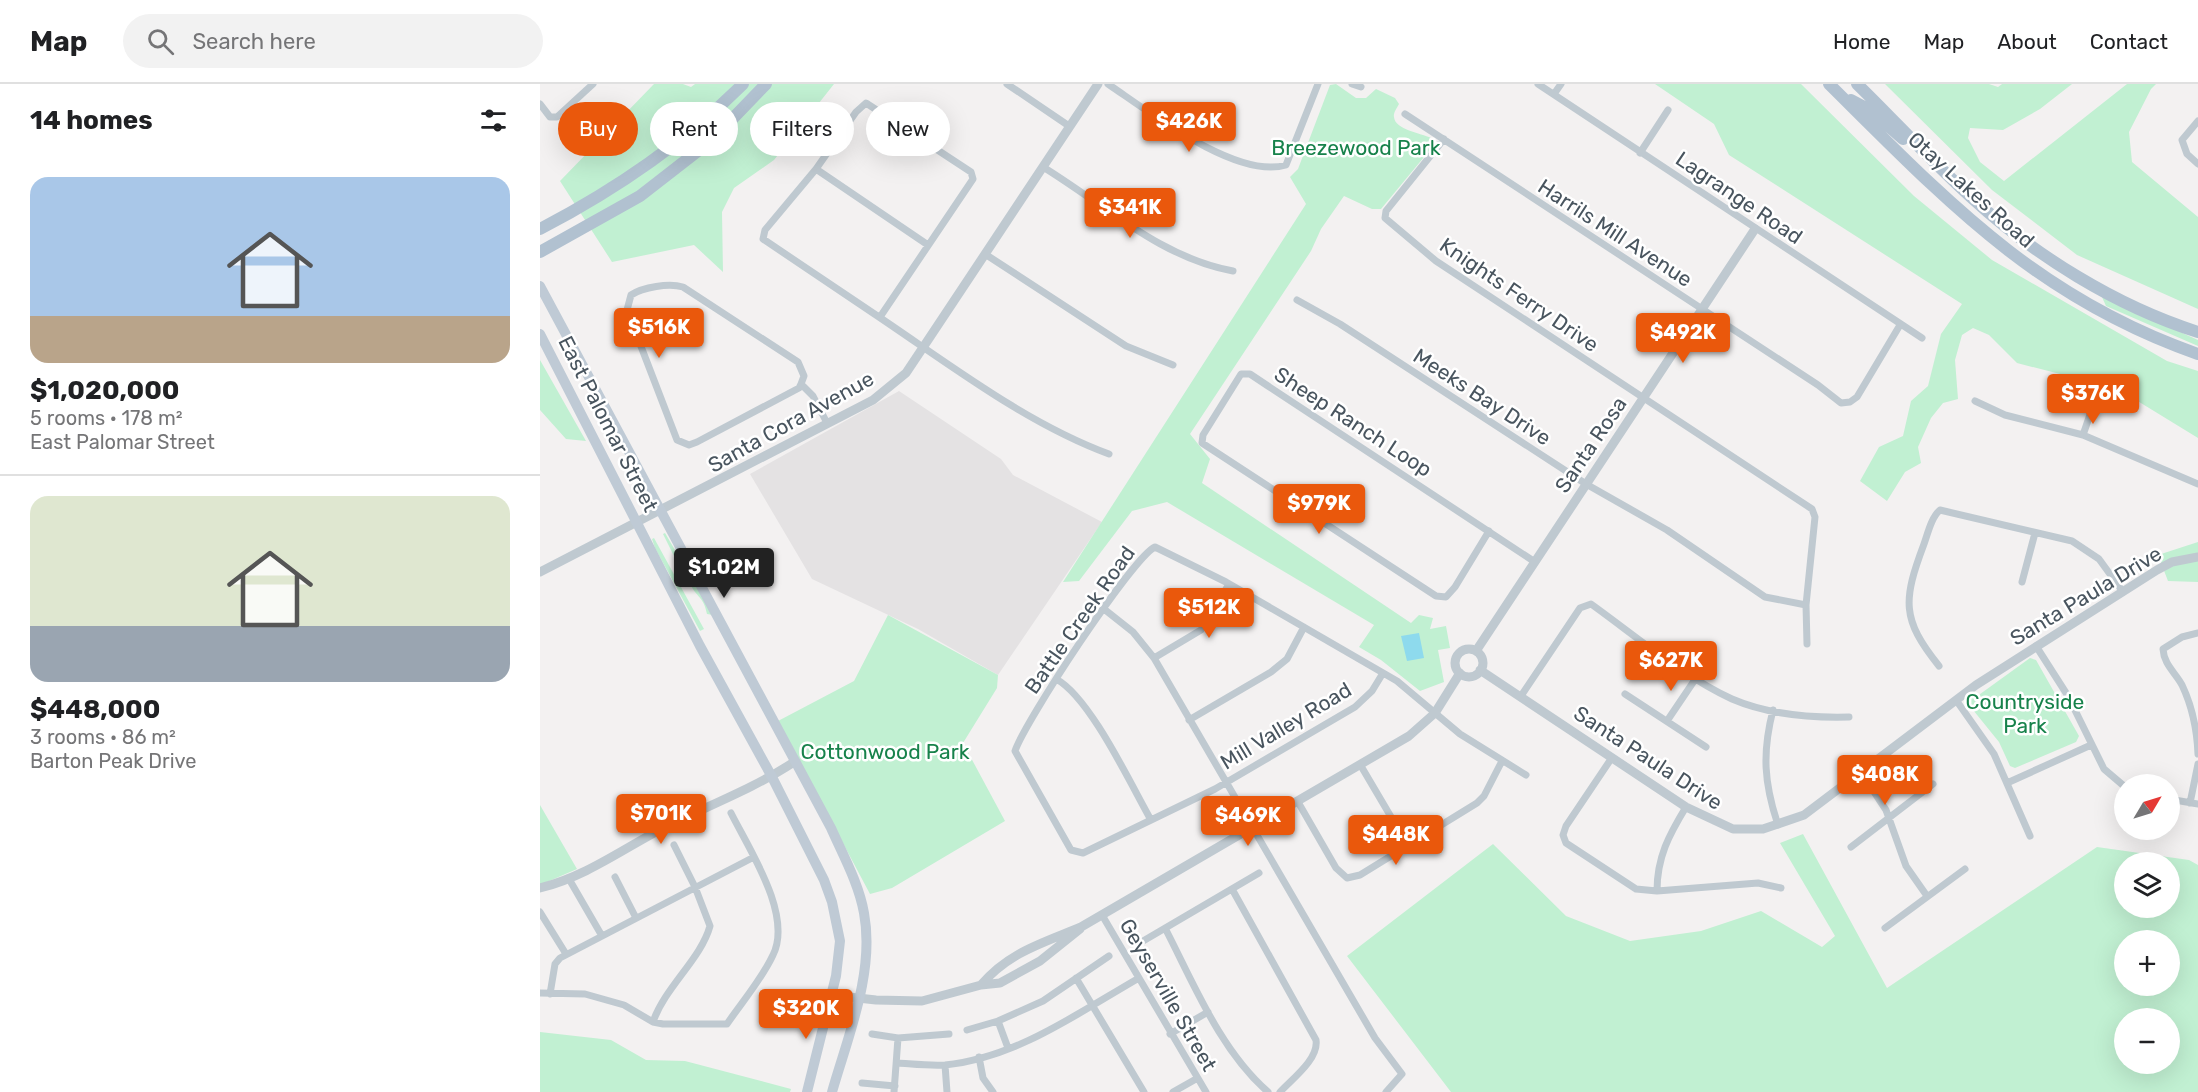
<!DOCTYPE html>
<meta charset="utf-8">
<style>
:root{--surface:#fff;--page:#f2f2f2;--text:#202124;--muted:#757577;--line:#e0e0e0;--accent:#ea580c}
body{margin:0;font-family:Rubik,sans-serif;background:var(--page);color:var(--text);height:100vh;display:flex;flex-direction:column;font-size:22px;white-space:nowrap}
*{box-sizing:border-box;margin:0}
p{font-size:20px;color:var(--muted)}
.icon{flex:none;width:33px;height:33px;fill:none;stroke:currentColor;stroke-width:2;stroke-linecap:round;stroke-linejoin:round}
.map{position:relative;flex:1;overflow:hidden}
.details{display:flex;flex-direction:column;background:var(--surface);width:540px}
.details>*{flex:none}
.hud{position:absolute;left:18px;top:18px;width:570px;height:54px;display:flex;gap:12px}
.needle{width:39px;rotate:52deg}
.fabs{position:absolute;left:1574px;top:690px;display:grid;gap:12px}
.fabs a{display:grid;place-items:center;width:66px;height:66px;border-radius:50%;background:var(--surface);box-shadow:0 6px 24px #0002;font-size:30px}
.price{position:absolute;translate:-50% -51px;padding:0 14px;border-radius:6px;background:var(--accent);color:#fff;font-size:20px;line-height:39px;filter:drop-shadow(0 2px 3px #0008)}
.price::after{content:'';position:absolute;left:50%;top:36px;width:18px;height:14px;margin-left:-9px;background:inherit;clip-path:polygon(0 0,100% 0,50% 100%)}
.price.selected{background:#222;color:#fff}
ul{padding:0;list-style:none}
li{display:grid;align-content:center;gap:12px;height:318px;padding:0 30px}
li+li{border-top:2px solid var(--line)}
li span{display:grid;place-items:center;height:186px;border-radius:18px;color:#555}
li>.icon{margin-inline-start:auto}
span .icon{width:108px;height:108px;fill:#fffc;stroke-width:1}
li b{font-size:26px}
h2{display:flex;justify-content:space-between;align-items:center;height:72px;padding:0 30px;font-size:26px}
.tag{padding:0 21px;border-radius:27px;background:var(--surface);box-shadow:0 6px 24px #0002;font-size:21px;line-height:54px}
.tag.selected{background:var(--accent);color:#fff}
header{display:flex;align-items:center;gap:36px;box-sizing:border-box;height:84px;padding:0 30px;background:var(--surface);border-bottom:2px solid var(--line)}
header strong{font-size:28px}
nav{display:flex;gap:33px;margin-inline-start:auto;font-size:21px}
.search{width:420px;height:54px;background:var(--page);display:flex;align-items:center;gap:15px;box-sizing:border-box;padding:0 21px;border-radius:33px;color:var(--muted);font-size:22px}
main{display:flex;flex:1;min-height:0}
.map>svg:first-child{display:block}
</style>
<header>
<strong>Map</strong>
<div class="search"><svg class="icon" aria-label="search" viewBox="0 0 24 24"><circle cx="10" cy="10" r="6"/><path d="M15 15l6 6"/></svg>Search here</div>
<nav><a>Home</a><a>Map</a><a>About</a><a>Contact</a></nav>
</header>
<main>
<section class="details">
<h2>14 homes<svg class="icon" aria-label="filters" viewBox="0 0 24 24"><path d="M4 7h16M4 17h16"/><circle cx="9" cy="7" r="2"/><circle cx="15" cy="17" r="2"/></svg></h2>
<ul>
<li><span style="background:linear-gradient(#a9c7e8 75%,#b9a48a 0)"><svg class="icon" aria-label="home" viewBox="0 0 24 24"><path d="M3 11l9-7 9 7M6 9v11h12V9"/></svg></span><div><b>$1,020,000</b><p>5 rooms · 178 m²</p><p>East Palomar Street</p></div></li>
<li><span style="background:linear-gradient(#dfe7d0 70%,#9aa5b1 0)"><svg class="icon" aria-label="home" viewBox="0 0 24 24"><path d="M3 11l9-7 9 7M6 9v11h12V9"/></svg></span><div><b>$448,000</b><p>3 rooms · 86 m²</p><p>Barton Peak Drive</p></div></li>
</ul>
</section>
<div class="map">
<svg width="1658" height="1008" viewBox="0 0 1658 1008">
<rect width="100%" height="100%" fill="#f3f1f1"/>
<!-- education -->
<path fill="#e4e2e3" d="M359,307L461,375L473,391L562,438L458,591L378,545L272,495L210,390Z"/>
<!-- green -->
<path fill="#c1f0d2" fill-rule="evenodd" d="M114,0H143L151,3L155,0H294L234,76L194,104L182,128L183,188L154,161L72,178L20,97Z
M796,0L816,14H826L836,5L855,14L859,20C857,24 853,29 854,33C855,46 881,49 891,54L894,61L841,125H832L804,112L781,145L771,167L650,350L670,375L662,399L871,539L879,531L893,534L890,545L906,542L910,564L898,566L904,598L880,607L841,576L819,563L834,541L627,418L592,427L539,497L523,498L766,120L750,93L758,85L790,1Z
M1115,0H1261L1374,112L1452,176L1627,277L1658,287V354L1578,305L1477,279L1449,251L1433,244L1422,251L1415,276L1418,315L1403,319L1391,334L1378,363L1381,379L1365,388L1347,417L1320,397L1339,363L1363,352L1371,317L1388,302L1401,250L1422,220L1189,71L1174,40Z
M1345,0H1449L1458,3L1462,0H1532L1500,25L1463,46L1430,44L1428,54L1440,78L1464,97L1587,0H1616L1611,5L1589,48L1592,78L1658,133V225L1537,171L1452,106Z
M1562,213L1658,256V262L1566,222Z
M0,276L46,357L26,355L0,326Z
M125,449L173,531L167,530C164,514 158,514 151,502C142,487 134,473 127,458L123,450Z
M114,454L164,545L160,547L115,464L112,455Z
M1658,458V498L1628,497L1618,471Z
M348,531L458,591L457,604L423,659L465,737L352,804L330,810L238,637L314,597Z
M1490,574L1496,576L1539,652L1536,658L1475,684L1470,682L1459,658L1429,621L1430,614L1436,613Z
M0,721L37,785L0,801Z
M1263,750L1347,904L1557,763L1649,776L1658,781V1008H911L807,872L953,760L1026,832L1090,857L1161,847L1221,827L1282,863L1295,852L1240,759ZM1584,778H1629V824H1584ZM1584,856H1629V902H1584ZM1584,934H1629V980H1584Z
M0,948L71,956L106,976L145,977L251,1005L250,1008H0Z"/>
<!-- water -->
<path fill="#8edaed" d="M879,549L884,574L867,577L861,552Z"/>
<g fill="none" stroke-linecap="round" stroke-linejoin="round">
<!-- minor -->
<path stroke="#bfc9d0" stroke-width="7" d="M467,0L529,42
M568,0C608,27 697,96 746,81L778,0
M812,0L821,3
M998,0L1382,254
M1014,10L1021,0
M0,20L10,33H17L53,0
M865,30L1278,301L1301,319L1310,318L1317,313L1360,241
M1658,37L1642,56L1647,70L1658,80
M904,55L846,127L845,134L896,177L1272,425L1275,433L1266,521L1267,560
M1100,69L1128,26
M503,83C565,121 621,174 693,187
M276,85L388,161
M445,170L586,262L633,281
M757,216L800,240L1046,400L1127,446L1225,513L1266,521
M340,233L433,95L431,88L326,19L316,28L276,85L225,146L223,155L333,229C408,279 485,339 569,370
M261,300L264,292L258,278L143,203C129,199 103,203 91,211L87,226L137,356L149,361L157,358L259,304L261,300L273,312L287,339
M1435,317L1465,331L1543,351L1658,400
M1543,351L1555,316
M949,447L915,503L906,513L896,512L662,359L663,351L701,290H710L728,302L995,478
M1482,498L1495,449
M564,525L593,548L614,574L835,954L862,990L846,1008
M1658,549L1642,553L1623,565C1624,581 1635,588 1642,601C1652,622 1657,646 1658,670
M1496,562L1528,612L1564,685L1584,702
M614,574L661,546L689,500
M1399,582C1361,535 1363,516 1384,460C1388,449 1391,434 1400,426L1532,457L1559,475L1583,508
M843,589L832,607L815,623L675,705L543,769L531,766L475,667C484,639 592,474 615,463L686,498L857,597L920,650L986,691
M516,595C550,613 591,701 611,736
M1085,610L1166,663
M981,612L1040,524L1051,520C1093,550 1145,594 1192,615C1227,630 1271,634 1309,633
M1416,616L1454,670L1490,752
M1233,626C1222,669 1224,699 1238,741
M649,636L731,588L747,575L764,543
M1127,637L1156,594
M1071,675L1026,742L1023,751L1026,759L1096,805L1117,807L1218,799L1241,804
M821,682L867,760
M1321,688L1346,726L1366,782L1387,812
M1467,699L1551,661
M1629,715L1658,720
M758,718L796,784L807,794L820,791L937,719L944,712L962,677
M1650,719L1658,680
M1311,763L1393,700
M75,793L96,834
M29,795L62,852
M692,805L776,956C779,975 752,995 740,1008
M1117,807C1117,773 1129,751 1146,723
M0,828L26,870
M562,831L666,1008
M625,844C654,900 680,966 728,1008
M1345,844L1425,785
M598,860L719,789
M536,894L604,1008
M0,909L45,910L84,921L113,938L123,940H187C202,918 222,895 233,871C253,831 209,765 191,729
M10,910L15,880L20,874L214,773
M458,937L468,964
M113,938C125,903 161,875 170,842L155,803L134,761
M427,946L458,937L503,917L569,872
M332,950L358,954L409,950
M630,950L668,928
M439,973L443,994L453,1008
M358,979C373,980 390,982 405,981C476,974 538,929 599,894
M405,981L407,1008
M322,999L355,1002
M354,1008L358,954
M633,1008L656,995"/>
<!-- tertiary -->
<path stroke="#bfc9d0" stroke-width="9" d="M0,488L333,316L366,289L384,262L558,0
M915 579a14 14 0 1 1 28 0a14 14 0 1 1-28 0Z
M936,567L1215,145
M940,586L1146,723L1193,745H1223L1264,731L1436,601L1617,486L1632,478L1658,473
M0,804C45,793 83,765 123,744C167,722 213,705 254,678
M441,901C469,868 503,859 541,843L869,652L895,629L920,589
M291,911L336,916L382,917L441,901L460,899L500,877L540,845"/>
<!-- secondary -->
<path stroke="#bfcad5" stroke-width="10" d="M0,202L291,744C303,771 319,800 324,829C335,888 308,952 292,1008
M0,250L160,562L232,693L284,796L292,818L300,857L296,892L267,1008"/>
<!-- primary -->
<path stroke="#b1c1d0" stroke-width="12" d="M1289,0C1406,116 1497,214 1658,270
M1317,0C1355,37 1391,77 1431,113C1494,171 1576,222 1658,248
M1311,16L1330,26L1363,55
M0,145C75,106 143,60 203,0
M0,168L100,112L172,56L226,0"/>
</g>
<g text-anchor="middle" stroke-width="5" stroke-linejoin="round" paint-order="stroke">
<!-- park labels -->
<g font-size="21" fill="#17824b" stroke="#fff">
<text x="816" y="71">Breezewood Park</text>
<text x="1485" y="625">Countryside<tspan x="1485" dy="24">Park</tspan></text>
<text x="345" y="675">Cottonwood Park</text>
</g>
<!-- street labels -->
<g font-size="21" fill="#49555f" stroke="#fff">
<text transform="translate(1431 106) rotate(42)" y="7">Otay Lakes Road</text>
<text transform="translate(1199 114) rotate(34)" y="7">Lagrange Road</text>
<text transform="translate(1075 149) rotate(33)" y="7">Harrils Mill Avenue</text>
<text transform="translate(979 211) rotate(34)" y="7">Knights Ferry Drive</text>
<text transform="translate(942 313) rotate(33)" y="7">Meeks Bay Drive</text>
<text transform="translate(251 338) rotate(-29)" y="7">Santa Cora Avenue</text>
<text transform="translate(813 338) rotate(33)" y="7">Sheep Ranch Loop</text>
<text transform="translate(68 340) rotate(63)" y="7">East Palomar Street</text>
<text transform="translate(1051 361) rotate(-56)" y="7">Santa Rosa</text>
<text transform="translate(1546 512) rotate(-31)" y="7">Santa Paula Drive</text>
<text transform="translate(540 536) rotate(-55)" y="7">Battle Creek Road</text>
<text transform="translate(746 642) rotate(-31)" y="7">Mill Valley Road</text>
<text transform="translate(1108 674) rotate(33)" y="7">Santa Paula Drive</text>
<text transform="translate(628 911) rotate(60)" y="7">Geyserville Street</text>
</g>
</g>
</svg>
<div class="fabs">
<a><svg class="needle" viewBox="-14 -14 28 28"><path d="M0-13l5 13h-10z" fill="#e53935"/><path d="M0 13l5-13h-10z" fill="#757577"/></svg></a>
<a><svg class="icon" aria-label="layers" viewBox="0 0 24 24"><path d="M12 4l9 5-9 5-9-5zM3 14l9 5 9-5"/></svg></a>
<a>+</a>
<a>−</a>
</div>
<b class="price" style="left:649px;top:69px">$426K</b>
<b class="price" style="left:590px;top:155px">$341K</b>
<b class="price" style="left:119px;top:275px">$516K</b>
<b class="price" style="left:1143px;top:280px">$492K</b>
<b class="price" style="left:1553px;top:341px">$376K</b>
<b class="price" style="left:779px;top:451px">$979K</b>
<b class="price selected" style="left:184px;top:515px">$1.02M</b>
<b class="price" style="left:669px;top:555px">$512K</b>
<b class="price" style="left:1131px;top:608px">$627K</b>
<b class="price" style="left:1345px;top:722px">$408K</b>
<b class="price" style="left:121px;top:761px">$701K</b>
<b class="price" style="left:708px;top:763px">$469K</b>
<b class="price" style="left:856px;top:782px">$448K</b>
<b class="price" style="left:266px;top:956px">$320K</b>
<div class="hud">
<a class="tag selected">Buy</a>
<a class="tag">Rent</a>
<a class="tag">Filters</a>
<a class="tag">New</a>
</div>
</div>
</main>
